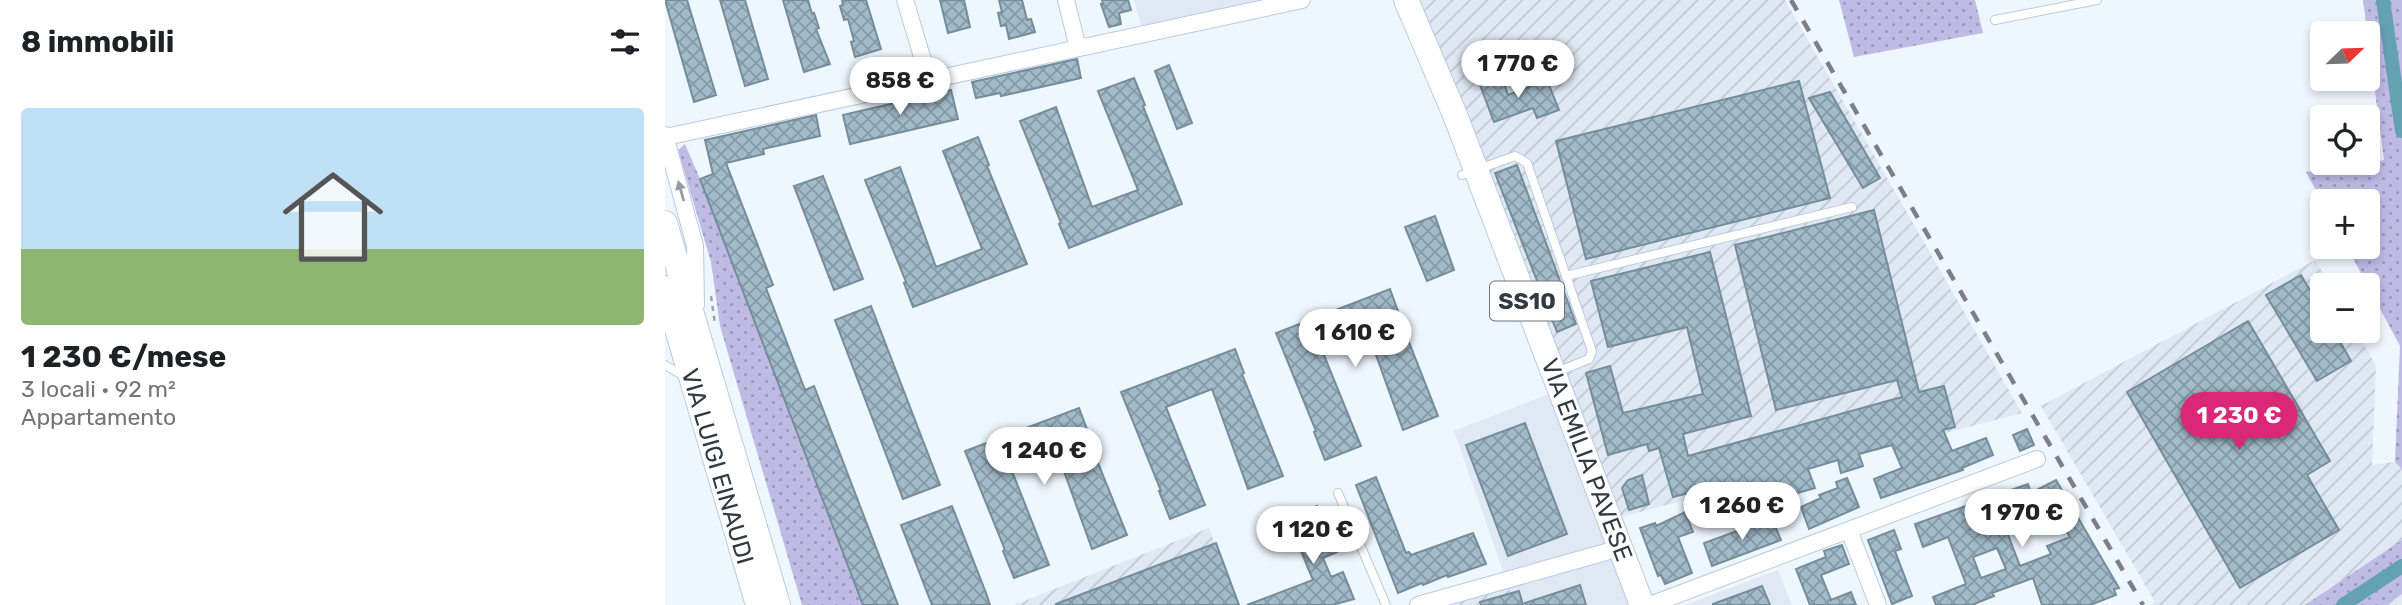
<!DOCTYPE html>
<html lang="it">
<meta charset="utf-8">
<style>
:root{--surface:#fff;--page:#f2f2f2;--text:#202124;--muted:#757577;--line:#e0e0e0;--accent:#db2777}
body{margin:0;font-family:Rubik,sans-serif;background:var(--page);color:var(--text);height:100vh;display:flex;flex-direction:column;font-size:26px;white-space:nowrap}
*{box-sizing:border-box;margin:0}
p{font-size:23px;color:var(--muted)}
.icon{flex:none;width:38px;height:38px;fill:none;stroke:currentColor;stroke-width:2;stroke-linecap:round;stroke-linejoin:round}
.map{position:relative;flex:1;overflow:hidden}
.side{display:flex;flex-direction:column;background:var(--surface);width:665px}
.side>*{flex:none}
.needle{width:46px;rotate:67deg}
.fabs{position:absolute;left:1645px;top:21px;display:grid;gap:14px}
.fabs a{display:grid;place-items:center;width:70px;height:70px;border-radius:7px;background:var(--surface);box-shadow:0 4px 10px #0003;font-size:35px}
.price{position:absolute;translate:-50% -60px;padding:0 16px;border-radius:24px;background:#fff;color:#222;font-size:23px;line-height:46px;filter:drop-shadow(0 2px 4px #0008)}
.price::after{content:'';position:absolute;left:50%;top:42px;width:21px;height:16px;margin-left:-10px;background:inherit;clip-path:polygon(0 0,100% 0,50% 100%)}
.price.active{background:var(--accent);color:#fff}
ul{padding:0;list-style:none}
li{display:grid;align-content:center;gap:14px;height:371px;padding:0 21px}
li+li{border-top:2px solid var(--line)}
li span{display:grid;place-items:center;height:217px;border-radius:7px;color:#555}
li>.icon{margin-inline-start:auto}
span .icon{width:126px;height:126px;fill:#fffc;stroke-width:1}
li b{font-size:30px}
h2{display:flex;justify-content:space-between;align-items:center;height:84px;padding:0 21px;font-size:30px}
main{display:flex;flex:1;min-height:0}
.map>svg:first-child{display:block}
</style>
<main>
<section class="side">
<h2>8 immobili<svg class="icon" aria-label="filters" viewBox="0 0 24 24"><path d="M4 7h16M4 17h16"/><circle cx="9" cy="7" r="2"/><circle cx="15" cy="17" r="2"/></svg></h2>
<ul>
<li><span style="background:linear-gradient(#bfe0f5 65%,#8fb573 0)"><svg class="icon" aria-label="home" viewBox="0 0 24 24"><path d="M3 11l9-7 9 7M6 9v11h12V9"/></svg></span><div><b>1 230 €/mese</b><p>3 locali · 92 m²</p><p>Appartamento</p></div></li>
</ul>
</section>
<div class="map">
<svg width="1737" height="605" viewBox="0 0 1737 605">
<defs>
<pattern id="industrial-furrows" width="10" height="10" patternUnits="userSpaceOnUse" patternTransform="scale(1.75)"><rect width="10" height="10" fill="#dfe8f3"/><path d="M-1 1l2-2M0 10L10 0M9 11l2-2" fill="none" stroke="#c0c8d2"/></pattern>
<pattern id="grass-dots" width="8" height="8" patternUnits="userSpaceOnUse" patternTransform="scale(1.75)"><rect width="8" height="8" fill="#bfbbe5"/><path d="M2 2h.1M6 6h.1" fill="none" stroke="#9c99bb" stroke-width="1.8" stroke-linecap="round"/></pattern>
<pattern id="building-cross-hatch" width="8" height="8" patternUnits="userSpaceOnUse" patternTransform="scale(1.75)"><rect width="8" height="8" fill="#a2bbca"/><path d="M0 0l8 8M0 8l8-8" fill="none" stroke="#8599a6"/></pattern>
</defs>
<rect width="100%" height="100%" fill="#eef6fe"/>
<!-- built -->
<path fill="#dfe8f3" d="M469,0H634L478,32Z
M886,393L968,605H850L789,431Z
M1113,570L1127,605H1020Z"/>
<!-- industrial -->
<path fill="url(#industrial-furrows)" d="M739,0H1120L1357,413L936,522Z
M1650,260L1665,285H1657V331H1691L1711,366L1707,465L1730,462L1737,469V605H1485L1490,602L1376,406Z
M544,528L573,605H349Z
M841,579L850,605H751Z"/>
<!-- grass -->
<path fill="url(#grass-dots)" d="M1174,0H1310L1318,33L1189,57Z
M1698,0H1737V469L1730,462L1735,346L1682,247H1703V201L1657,202L1641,172L1719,160Z
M20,144L35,179L198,605H137L55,326L46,262L13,150Z
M1737,540V594L1721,605H1640Z"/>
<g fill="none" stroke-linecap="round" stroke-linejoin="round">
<!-- canal -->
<path stroke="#65a2b1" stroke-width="14" d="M1718,0L1737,131
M1678,605L1737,566"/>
</g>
<!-- building -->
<path fill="url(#building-cross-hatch)" stroke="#758d9b" stroke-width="2" fill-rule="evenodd" d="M0,0H22L51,95L29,102Z
M55,0H80L103,79L80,86Z
M118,0H143L147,14L149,13L154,28L151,29L165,64L139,72Z
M177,0H201L216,49L190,57L186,42L189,41L183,19L179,20L175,6L178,5Z
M275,0H299L305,27L283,33Z
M334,0H357L362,20L366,19L370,32L344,39L341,25L336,26L333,13L337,12Z
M437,0H463L466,10L454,13L456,24L444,27L436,4H438Z
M412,59L416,78L336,96L335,93L311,98L307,82Z
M504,65L527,123L512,129L490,71Z
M837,77L843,95L882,80L894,110L872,118L868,108L829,122L815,85Z
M469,78L480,105L478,106L517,204L404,248L394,224L396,223L355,121L391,107L427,207L473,190L433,91Z
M1134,81L1165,198L921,259L891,141Z
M286,90L293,119L185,144L178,115Z
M1165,92L1215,178L1198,188L1144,98Z
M151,115L155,136L98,149L99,154L61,163L108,285L101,288L140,390L149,386L233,605H198L35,179L48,174L40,140Z
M313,137L324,165L322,166L362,264L248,307L239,283L241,282L200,180L235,167L271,267L317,249L278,151Z
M852,165L911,324L892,332L830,173Z
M158,176L198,279L169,290L129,186Z
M1209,210L1254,392L1279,386L1290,427L1278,430L1287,451L1321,438L1328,455L1297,468L1298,470L1216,498L1209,479L1237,468L1227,445L1194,454L1198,466L1176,473L1173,460L1143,469L1150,488L1072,510L1069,502L1054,508L1047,487L1008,497L994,448L984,451L982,444L943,455L921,373L945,366L958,413L1038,394L1022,327L943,347L926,281L1045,252L1086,416L1018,434L1023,456L1237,397L1232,380L1111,410L1070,245Z
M770,216L789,270L762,281L740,227Z
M1636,275L1657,311V331H1669L1686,361L1652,381L1601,295Z
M725,289L734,314H733L773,416L738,430L702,330L656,348L696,446L660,460L649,432L651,431L611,333Z
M206,306L275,485L238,499L170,320Z
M1583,321L1665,461L1642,475L1674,530L1575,588L1462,392Z
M570,349L579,373L577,374L618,476L583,489L547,389L501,407L540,505L505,519L494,491H496L456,392Z
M414,408L423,432L421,433L462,535L427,549L391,449L345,466L384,565L349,578L338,551L340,550L300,451Z
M860,423L902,534L843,556L801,445Z
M1362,429L1369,445L1355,451L1348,435Z
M977,475L984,504L964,510L957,488L963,480Z
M711,477L741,553L744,552L746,555L808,533L821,564L783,577L782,575L758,585L757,583L733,593L691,485Z
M1182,478L1194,507L1144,529L1136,507L1156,498L1154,495L1173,488L1171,482Z
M1391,480L1454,588L1449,589L1451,595L1425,605H1377L1368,578L1327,593L1329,596L1307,605H1271L1268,597L1301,584L1283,537L1258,547L1250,524L1363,484L1366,493ZM1388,510L1405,537L1382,546L1386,554L1355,566L1342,532ZM1332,548L1341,569L1316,578L1308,557Z
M287,506L321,593L325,605H267L236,525Z
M652,506L672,552L658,558L666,577L678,572L689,599L667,605H582L648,580L622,517Z
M1020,512L1028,532L1013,537L1027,573L1000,584L996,575L993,576L975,528L990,523L991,526Z
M1107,519L1116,540L1047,566L1039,543L1072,531L1073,533Z
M1229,530L1236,549L1230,551L1247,596L1227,604L1203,540Z
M551,543L574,605H391V604Z
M1177,545L1184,564L1156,575L1166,600L1186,592L1191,605H1145L1131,569L1161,557L1159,551Z
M915,585L921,605H861L860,603Z
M1097,586L1105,605H1048V604Z
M854,591L858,605H816L815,602Z"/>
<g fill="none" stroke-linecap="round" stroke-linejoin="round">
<defs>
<path id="service" d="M1330,20L1432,0
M797,175L850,156L862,163L927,351L924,359L892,372
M901,276L1187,207
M0,365L19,376
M673,493L721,605"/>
<path id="minor" d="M240,0L264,80
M401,0L413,48
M0,135L30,246L31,305
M1,137L637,0
M1184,530L1213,605
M753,605L941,552
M985,605L1372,459"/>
<g id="primary">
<path id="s1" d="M741,0L790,115L977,605"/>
<path d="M0,223L113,605"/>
<path id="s2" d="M0,288L93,605"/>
</g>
</defs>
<!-- service casing -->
<use href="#service" stroke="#b9cbe0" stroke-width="10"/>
<!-- minor casing -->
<use href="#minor" stroke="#b9cbe0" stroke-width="18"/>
<!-- primary casing -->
<use href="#primary" stroke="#b9cbe0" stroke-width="26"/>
<!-- path -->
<path stroke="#9aa2aa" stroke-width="2.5" stroke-dasharray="5 5" stroke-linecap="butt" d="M46,296L50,324"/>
<!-- service -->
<use href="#service" stroke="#fff" stroke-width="8"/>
<!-- minor -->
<use href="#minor" stroke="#fff" stroke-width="16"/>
<!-- primary -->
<use href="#primary" stroke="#fff" stroke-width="24"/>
<!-- rail -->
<path stroke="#798088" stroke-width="4.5" stroke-dasharray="12 12" stroke-linecap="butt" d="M1126,0L1478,605"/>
</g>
<!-- one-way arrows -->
<defs><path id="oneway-solid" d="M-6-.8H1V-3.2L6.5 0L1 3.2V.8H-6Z" transform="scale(1.75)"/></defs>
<use fill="#989ca0" href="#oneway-solid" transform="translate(16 191) rotate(-106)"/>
<g text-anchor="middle" stroke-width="7" stroke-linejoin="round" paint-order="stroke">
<!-- shield labels -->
<rect fill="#fff" stroke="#70747a" stroke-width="2" x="825" y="281.5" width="74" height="39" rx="5"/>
<g font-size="23" font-weight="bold" fill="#323941">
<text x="862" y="309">SS10</text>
</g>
<!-- street labels -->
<g font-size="24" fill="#323941" stroke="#fff">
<text dy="8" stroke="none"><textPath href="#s1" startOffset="494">VIA EMILIA PAVESE</textPath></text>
<text dy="8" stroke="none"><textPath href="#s2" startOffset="186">VIA LUIGI EINAUDI</textPath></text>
</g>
</g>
</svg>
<div class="fabs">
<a><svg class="needle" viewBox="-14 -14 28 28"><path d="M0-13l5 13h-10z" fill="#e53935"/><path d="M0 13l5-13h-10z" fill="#757577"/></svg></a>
<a><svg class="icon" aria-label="locate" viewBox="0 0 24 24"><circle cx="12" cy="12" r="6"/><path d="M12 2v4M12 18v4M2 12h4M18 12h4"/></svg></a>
<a>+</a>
<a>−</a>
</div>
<b class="price" style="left:853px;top:100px">1 770 €</b>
<b class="price" style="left:235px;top:117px">858 €</b>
<b class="price" style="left:690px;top:369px">1 610 €</b>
<b class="price active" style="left:1574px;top:452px">1 230 €</b>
<b class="price" style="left:379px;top:487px">1 240 €</b>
<b class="price" style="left:1077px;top:542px">1 260 €</b>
<b class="price" style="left:1357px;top:549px">1 970 €</b>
<b class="price" style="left:648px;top:566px">1 120 €</b>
</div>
</main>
